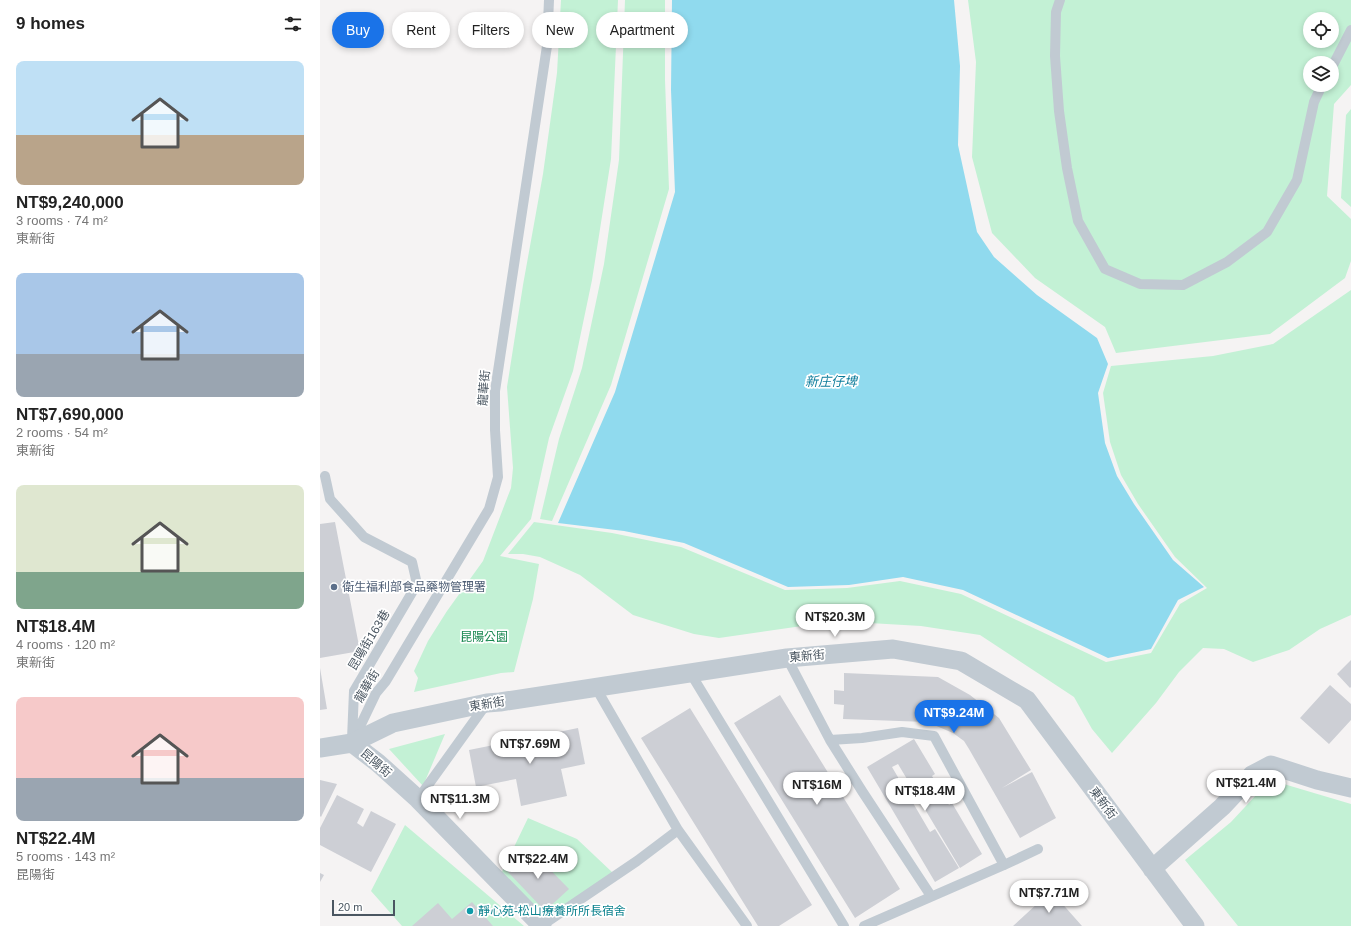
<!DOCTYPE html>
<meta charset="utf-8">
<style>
:root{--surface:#fff;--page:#f6f6f6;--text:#222;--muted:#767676;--accent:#1a73e8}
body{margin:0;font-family:Arial,"Noto Sans TC",sans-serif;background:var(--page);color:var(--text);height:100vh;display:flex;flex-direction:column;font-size:15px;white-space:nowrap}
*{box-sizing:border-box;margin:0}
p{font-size:13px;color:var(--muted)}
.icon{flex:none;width:22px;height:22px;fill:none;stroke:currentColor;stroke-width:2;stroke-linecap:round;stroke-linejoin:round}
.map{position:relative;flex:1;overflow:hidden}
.drawer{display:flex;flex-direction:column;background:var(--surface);width:320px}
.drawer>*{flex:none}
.guide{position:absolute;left:12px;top:12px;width:380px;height:36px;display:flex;gap:8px}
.fabs{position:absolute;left:983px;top:12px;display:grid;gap:8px}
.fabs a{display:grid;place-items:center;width:36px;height:36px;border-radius:50%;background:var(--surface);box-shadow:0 2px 6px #0003;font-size:20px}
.scale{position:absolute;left:12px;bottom:10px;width:63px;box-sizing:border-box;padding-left:4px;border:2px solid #4a5661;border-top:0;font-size:11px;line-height:14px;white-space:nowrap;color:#4a5661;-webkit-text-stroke:3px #fff;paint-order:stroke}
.price{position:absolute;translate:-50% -34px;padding:0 9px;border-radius:14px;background:#fff;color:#222;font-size:13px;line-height:26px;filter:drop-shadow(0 1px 2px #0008)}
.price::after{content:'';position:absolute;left:50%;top:24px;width:12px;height:9px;margin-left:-6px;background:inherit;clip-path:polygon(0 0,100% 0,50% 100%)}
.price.active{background:var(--accent);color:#fff}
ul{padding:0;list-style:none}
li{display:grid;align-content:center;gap:8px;height:212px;padding:0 16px}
li span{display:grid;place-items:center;height:124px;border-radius:8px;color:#555}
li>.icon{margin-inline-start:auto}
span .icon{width:72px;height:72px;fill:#fffc;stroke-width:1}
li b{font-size:17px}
h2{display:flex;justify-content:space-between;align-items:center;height:48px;padding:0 16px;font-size:17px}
.chip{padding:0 14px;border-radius:18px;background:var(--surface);box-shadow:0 2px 6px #0003;font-size:14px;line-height:36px}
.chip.active{background:var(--accent);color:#fff}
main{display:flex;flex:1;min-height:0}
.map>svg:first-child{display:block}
</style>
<main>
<section class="drawer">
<h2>9 homes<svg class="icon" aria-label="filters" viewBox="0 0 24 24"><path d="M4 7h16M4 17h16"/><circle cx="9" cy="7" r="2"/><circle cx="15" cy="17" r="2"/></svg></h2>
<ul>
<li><span style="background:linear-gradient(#bfe0f5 60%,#b9a48a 0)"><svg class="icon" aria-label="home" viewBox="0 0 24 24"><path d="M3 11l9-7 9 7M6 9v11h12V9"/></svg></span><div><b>NT$9,240,000</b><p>3 rooms · 74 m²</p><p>東新街</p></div></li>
<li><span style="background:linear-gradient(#a9c7e8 65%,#9aa5b1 0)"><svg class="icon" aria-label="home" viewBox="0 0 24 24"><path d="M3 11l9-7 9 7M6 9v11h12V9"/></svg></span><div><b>NT$7,690,000</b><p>2 rooms · 54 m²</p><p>東新街</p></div></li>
<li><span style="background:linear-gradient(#dfe7d0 70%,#7fa58c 0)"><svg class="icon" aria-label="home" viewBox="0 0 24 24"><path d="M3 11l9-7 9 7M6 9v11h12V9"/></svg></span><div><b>NT$18.4M</b><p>4 rooms · 120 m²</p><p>東新街</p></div></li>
<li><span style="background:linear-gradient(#f6c9c9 65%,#9aa5b1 0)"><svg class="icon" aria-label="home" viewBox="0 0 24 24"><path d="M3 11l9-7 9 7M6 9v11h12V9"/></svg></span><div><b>NT$22.4M</b><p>5 rooms · 143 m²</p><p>昆陽街</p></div></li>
</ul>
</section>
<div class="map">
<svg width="1031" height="926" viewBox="0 0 1031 926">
<rect width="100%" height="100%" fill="#f5f3f3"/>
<!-- green -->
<path fill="#c3f1d5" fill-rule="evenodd" d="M241,0H298L291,159L272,280L253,371L229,438L211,519L180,556L219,564L213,599L194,672L181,673L94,692L98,678L94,671L108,641L127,611L163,561L191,488L193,468L187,387L203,285L223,174L237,73Z
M305,0H345V80L349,189L291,385L232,521L220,519L239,439L262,368L284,264L299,160Z
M648,0H1031V85L1014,104L1007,196L1031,219V261L1025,278L950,334L796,353L785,327L715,278L672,233L652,157L656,62ZM990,19H1012V41H990ZM990,63H1012V85H990Z
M1031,109V207L1021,198L1026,115Z
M1031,290V615L1000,629L969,650L933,662L904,649L883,648L859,672L836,703L792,753L772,729L754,697L660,635L601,626L532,622L482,626L399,638L374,634L313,615L260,575L220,557L203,554H188L214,522L292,533L361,547L465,590L527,588L580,581L641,594L786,662L831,653L860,604L887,588L855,557L818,504L801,475L790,442L783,393L791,366L893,356L953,344Z
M125,734L103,786L69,749Z
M957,782L1031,804V926H918L865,860L911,822L938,793Z
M208,818L257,839L293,873L223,919L180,876Z
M85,825L204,926H82L51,891Z"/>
<!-- water -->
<path fill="#90daee" d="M352,0H634L640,66L638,145L657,232L674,257L717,295L777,338L788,364L778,393L785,443L797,476L814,504L853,560L884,587L858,600L831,649L788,658L643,590L583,577L529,585L468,587L364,543L304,531L238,523L295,392L355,192L351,90Z"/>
<!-- building -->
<path fill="#cdcfd5" d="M15,522L40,651L0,658V524Z
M1031,660V687L1030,688L1017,674Z
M0,668L7,709L0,710Z
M524,673L618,677L650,695L679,718L711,770L682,788L712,772L736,818L700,838L649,749L644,741L633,733L607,722L523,719L524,705L514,704V690L524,691Z
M1010,685L1031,704V720L1009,744L980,718Z
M460,695L580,889L535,918L414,723Z
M370,708L492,905L459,926H438L321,738Z
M258,728L265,764L241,769L247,796L201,806L196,779L156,787L149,750Z
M594,739L615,774L612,776L629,805L632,803L662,854L640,868L578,764L572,767L610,832L615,829L639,868L615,882L547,767Z
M0,780L17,784L1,817L0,816Z
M17,795L44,809L37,823L43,827L51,811L76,824L51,872L0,845V828Z
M209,848L249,889L225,911L187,871Z
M0,873L4,875L0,882Z
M731,891L762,926H693Z
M152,902L173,926H92L118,903L132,919Z"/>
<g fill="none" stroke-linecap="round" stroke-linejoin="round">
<!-- service -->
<path stroke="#c1cad2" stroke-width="10" d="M740,0L736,12L735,56L739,111L747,168L758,221L785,269L820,284L863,285L907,262L947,232L977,180L994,102L1002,85
M1012,67L1031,30
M5,476L10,499L44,537L92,562L97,584L34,691L32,739
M467,658L510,740L542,791L611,896
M371,674L524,926
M276,688L358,830L427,926
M510,740L542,738L582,732L614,736L684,865
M33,741L56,693L66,681L169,509L178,477L175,430V391L227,46L229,0
M98,799L167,703
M221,926L317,861L358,830
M544,926L684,865L718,849"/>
<!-- minor -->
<path stroke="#c1cad2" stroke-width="19" d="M32,743L58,763L98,799L222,926
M0,748L32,743L73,723L167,703L180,702L467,658L573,649L641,661L707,700L875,926
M832,869L902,807L932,775L951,765L997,780L1031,788"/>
</g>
<!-- markers -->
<circle fill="#5c6f8a" stroke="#fff" stroke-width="1.5" cx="14" cy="587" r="4"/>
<circle fill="#0f9aa8" stroke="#fff" stroke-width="1.5" cx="150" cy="911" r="4"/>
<g text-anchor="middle" stroke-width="3.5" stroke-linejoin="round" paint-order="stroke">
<!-- street labels -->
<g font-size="12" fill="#4a5661" stroke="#fff">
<text transform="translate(164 388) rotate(-85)" y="4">龍華街</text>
<text transform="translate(49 640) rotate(-59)" y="4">昆陽街163巷</text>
<text transform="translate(487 656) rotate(-5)" y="4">東新街</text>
<text transform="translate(47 686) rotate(-59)" y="4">龍華街</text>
<text transform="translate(167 704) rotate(-9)" y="4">東新街</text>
<text transform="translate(56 763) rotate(40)" y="4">昆陽街</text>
<text transform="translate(783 803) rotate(53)" y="4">東新街</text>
</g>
<!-- service labels -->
<g font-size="12" fill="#4e5e75" stroke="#fff" text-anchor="start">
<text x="22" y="591">衛生福利部食品藥物管理署</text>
</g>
<!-- park labels -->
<g font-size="12" fill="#17864f" stroke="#fff">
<text x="164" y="641">昆陽公園</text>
</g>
<!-- culture labels -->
<g font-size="12" fill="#0d838f" stroke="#fff" text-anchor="start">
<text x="158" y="915">靜心苑-松山療養所所長宿舍</text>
</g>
<!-- water labels -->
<g font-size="13" font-style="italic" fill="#0c7c9b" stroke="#fff">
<text x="511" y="386">新庄仔埤</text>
</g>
</g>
</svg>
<div class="fabs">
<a><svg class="icon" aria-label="locate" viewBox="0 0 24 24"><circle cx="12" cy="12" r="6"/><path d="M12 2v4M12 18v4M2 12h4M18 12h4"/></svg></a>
<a><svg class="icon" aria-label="layers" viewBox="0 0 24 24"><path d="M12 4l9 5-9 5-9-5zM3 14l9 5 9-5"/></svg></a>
</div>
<div class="scale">20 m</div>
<b class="price" style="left:515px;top:638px">NT$20.3M</b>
<b class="price active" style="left:634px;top:734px">NT$9.24M</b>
<b class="price" style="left:210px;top:765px">NT$7.69M</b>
<b class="price" style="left:926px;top:804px">NT$21.4M</b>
<b class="price" style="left:497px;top:806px">NT$16M</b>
<b class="price" style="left:605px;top:812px">NT$18.4M</b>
<b class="price" style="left:140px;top:820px">NT$11.3M</b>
<b class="price" style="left:218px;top:880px">NT$22.4M</b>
<b class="price" style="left:729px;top:914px">NT$7.71M</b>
<div class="guide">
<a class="chip active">Buy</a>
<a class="chip">Rent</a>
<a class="chip">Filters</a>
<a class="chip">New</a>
<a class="chip">Apartment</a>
</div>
</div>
</main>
